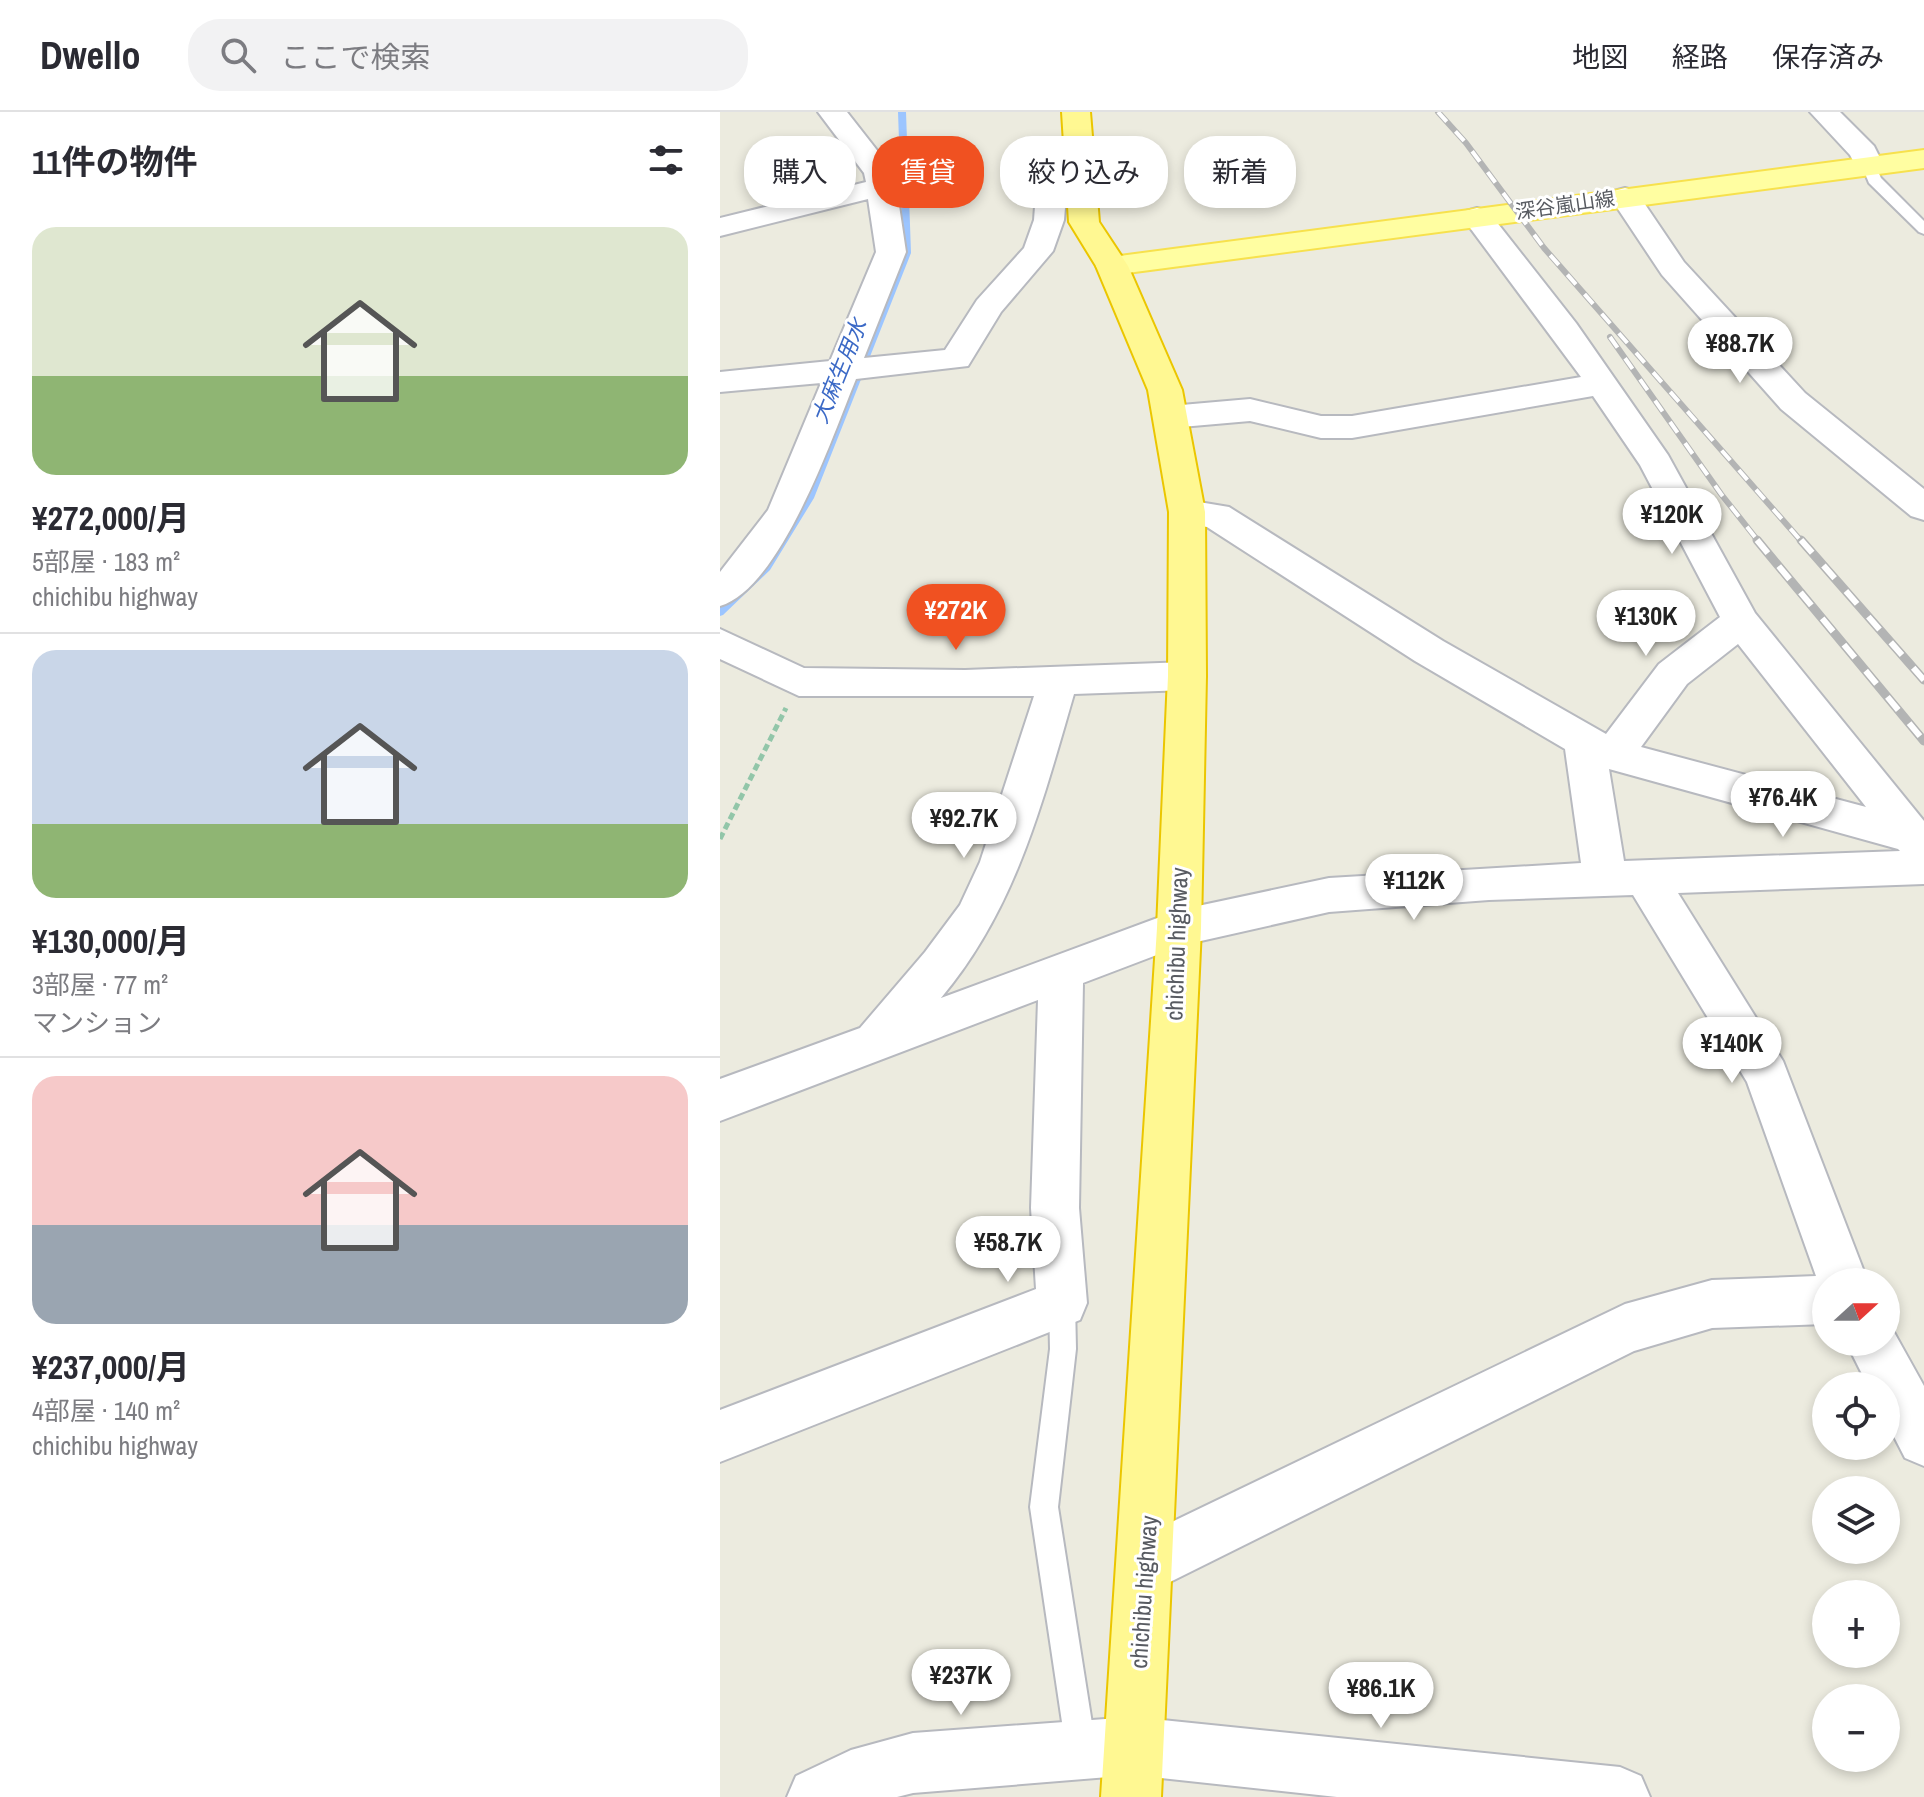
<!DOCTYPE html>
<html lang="ja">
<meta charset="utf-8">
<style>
:root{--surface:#fff;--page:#f2f2f3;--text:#2b2b33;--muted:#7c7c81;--line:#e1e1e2;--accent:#f05121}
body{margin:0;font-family:"Archivo Narrow","Noto Sans JP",sans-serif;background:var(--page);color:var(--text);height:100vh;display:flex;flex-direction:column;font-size:30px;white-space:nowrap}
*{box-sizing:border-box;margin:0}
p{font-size:26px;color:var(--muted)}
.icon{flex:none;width:44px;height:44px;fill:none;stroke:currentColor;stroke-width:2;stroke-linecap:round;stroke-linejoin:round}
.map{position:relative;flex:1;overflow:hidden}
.panel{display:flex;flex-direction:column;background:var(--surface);width:720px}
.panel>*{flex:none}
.guide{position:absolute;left:24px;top:24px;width:760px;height:72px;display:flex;gap:16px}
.needle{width:52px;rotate:69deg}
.controls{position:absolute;left:1092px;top:1156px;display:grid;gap:16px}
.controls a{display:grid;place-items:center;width:88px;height:88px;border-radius:50%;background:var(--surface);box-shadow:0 4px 12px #0003;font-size:40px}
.price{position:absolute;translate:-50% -68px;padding:0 18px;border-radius:28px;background:#fff;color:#222;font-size:26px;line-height:52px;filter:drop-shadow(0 2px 4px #0008)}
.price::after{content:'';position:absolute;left:50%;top:48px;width:24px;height:18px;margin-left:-12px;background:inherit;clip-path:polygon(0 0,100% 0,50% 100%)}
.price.selected{background:var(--accent);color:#fff}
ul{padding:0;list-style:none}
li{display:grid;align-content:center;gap:16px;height:424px;padding:0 32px}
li+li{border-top:2px solid var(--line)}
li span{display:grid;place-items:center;height:248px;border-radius:24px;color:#555}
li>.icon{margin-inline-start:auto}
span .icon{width:144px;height:144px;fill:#fffc;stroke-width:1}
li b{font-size:34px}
h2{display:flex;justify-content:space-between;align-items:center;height:96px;padding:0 32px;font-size:34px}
.tag{padding:0 28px;border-radius:32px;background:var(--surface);box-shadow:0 4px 12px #0003;font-size:28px;line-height:72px}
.tag.selected{background:var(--accent);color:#fff}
header{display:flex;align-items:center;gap:48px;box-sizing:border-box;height:112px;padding:0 40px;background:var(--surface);border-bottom:2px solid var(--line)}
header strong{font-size:38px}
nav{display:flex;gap:44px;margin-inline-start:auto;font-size:28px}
.search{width:560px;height:72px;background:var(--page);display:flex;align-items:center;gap:20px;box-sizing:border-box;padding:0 28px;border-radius:32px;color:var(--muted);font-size:30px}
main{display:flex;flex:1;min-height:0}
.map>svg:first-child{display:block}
</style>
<header>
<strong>Dwello</strong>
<div class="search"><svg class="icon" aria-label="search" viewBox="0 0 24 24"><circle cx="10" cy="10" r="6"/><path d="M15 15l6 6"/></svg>ここで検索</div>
<nav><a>地図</a><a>経路</a><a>保存済み</a></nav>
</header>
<main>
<section class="panel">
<h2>11件の物件<svg class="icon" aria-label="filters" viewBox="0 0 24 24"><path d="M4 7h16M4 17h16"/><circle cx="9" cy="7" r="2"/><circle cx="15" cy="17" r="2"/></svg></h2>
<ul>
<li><span style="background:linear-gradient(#dfe7d0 60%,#8fb573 0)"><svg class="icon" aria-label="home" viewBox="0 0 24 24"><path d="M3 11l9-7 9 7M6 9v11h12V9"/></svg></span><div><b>¥272,000/月</b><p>5部屋 · 183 m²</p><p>chichibu highway</p></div></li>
<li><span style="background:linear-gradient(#c9d6e8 70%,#8fb573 0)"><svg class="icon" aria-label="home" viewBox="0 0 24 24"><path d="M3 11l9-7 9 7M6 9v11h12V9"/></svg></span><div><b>¥130,000/月</b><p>3部屋 · 77 m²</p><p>マンション</p></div></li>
<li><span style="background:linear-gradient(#f6c9c9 60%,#9aa5b1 0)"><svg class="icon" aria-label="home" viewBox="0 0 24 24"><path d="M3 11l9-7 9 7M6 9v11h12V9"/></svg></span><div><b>¥237,000/月</b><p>4部屋 · 140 m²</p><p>chichibu highway</p></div></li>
</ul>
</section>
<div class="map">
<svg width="1204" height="1685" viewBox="0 0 1204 1685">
<rect width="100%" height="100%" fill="#ecebdf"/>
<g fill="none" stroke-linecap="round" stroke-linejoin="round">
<!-- stream -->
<path fill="#9cc5ff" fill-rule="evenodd" d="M178,0H186L191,141L94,386L50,458L3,503L0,504V495L44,454L86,386L183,141Z"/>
<defs>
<path id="service" d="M1149,50L1154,51L1161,66L1204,109V122L1199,120L1149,71L1142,54Z
M342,1179L351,1183L355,1191L356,1237L338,1395L376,1637L371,1647L361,1652L351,1647L346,1637L310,1395L330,1237L329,1191L333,1183Z"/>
<path id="minor" d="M98,0H127L174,60L186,140L144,246L225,238L257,188L304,136L314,108L317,67L322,61L359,42L369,45L374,51L369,57L347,71L344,108L333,139L281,200L248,254L136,267C113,323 61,476 0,494V460L48,398L101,271L0,280V260L110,249L156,140L148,87L0,124V106L146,70L144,61Z
M1090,0H1120L1154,34L1164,54L1159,60L1149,63L1139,60L1130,43Z
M905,76L916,79L964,150L1085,281L1204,377V408L1191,404L1061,297L942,163L890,85L894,79Z
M757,96L768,99L856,211L948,343L1035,501L1204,709V772L958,781L1063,949L1148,1170H1106V1212L992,1216L914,1239L446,1472L426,1480L406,1472L398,1452L406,1432L905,1192L992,1168L1096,1164L1027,970L913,783L769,788L609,800L463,833L363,871L359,1096L367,1191L360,1208L0,1350V1298L316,1177L311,1096L318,888L0,1009V967L140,916L205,840L240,793L260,750L314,584H79L0,547V517L84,556L245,558L467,550L481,554L486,564L481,574L467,578L354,582C322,691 296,797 221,886L459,798L609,766L861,751L845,637L695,549L487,415L454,409L449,400L454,391L467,388L509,395L723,529L886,622L939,552L1000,505L920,353L873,284L632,326H601L530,309L450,316L438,313L433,305L438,297L450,294L530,287L601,304H632L861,265L742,105L746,99ZM1018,532L1146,695L921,635L967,572ZM889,657L1178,737L1180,739L904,749Z
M1166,1211L1170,1213L1204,1274V1354L1185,1346L1166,1309V1274H1148L1126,1230H1166Z
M413,1605L900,1655L921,1664L930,1685H617L413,1663L193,1681L177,1685H67L76,1664L131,1638L193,1621Z"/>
<path id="primary" d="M1204,38V56L392,163L381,161L376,154L381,147L392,145Z"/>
<path id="trunk" d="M342,0H370L379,110L408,154L462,278L485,400L486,564L481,816L441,1685H381L437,816L448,564L449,400L428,278L376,154L349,110Z"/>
</defs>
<!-- service casing -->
<use href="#service" stroke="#b7b9bf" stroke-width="4"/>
<!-- minor casing -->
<use href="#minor" stroke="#b7b9bf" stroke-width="4"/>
<!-- primary casing -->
<use href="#primary" stroke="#f7e14d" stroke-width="4"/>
<!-- trunk casing -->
<use href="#trunk" stroke="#ebc600" stroke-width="4"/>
<!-- path -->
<path stroke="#92c6a9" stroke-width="5" stroke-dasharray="7 4" stroke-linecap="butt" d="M0,727L66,596"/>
<!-- service -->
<use href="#service" fill="#fff" fill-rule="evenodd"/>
<!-- minor -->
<use href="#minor" fill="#fff" fill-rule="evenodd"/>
<!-- primary -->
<use href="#primary" fill="#fffea1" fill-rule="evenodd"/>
<!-- trunk -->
<use href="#trunk" fill="#fff892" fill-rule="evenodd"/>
<defs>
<path id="rail-far1" d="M718,0L746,31L824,136L1082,430
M890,225L1001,382L1039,430"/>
<path id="rail" d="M1037,428L1204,629
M1081,428L1204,568"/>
</defs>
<!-- rail-far1 casing -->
<use href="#rail-far1" stroke="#b3b4b4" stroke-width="6"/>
<!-- rail casing -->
<use href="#rail" stroke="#b3b4b4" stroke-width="9"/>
<!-- rail-far1 -->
<use href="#rail-far1" stroke="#fff" stroke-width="4" stroke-dasharray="13" stroke-linecap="butt"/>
<!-- rail -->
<use href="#rail" stroke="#fff" stroke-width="6" stroke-dasharray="17" stroke-linecap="butt"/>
</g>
<g text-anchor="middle" stroke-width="6" stroke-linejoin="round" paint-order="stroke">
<!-- far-street labels -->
<g font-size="20" fill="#585b61" stroke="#fff">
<text transform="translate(845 93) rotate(-8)" y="7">深谷嵐山線</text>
</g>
<!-- far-water labels -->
<g font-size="22" font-style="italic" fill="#3b69c6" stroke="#fff">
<text transform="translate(119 259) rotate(-68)" y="8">大麻生用水</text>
</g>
<!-- street labels -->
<g font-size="24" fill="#585b61" stroke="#fff">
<text transform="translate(457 832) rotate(-88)" y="8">chichibu highway</text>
<text transform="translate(424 1480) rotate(-86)" y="8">chichibu highway</text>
</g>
</g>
</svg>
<div class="controls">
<a><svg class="needle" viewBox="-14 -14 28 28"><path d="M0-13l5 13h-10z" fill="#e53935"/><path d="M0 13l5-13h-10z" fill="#7c7c81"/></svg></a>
<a><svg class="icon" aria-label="locate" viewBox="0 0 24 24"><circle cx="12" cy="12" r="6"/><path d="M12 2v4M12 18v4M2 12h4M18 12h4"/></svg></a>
<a><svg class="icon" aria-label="layers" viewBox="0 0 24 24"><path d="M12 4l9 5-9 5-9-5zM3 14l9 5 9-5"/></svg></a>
<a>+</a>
<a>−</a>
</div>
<b class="price" style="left:1020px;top:273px">¥88.7K</b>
<b class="price" style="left:952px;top:444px">¥120K</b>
<b class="price selected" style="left:236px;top:540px">¥272K</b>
<b class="price" style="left:926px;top:546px">¥130K</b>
<b class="price" style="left:1063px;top:727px">¥76.4K</b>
<b class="price" style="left:244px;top:748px">¥92.7K</b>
<b class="price" style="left:694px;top:810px">¥112K</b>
<b class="price" style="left:1012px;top:973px">¥140K</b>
<b class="price" style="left:288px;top:1172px">¥58.7K</b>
<b class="price" style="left:241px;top:1605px">¥237K</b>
<b class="price" style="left:661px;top:1618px">¥86.1K</b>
<div class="guide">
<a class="tag">購入</a>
<a class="tag selected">賃貸</a>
<a class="tag">絞り込み</a>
<a class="tag">新着</a>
</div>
</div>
</main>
